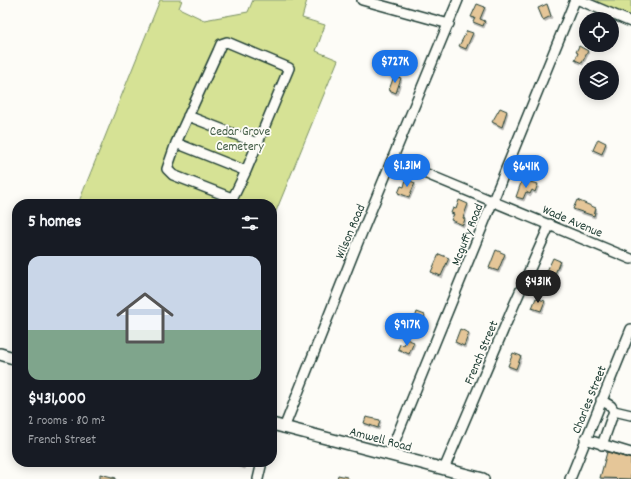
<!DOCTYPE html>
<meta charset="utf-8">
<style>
:root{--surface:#171b24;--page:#242831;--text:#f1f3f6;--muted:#9ea1a6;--accent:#1a73e8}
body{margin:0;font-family:Dekko,sans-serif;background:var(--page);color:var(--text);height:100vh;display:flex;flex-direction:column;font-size:15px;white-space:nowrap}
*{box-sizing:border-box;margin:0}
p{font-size:13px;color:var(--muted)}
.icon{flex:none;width:22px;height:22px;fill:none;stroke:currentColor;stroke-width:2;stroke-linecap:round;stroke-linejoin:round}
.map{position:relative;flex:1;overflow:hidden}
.sheet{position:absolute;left:12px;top:199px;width:265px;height:268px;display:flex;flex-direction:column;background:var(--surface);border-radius:16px;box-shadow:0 2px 10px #0003}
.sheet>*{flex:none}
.tools{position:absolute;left:579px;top:12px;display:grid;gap:8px}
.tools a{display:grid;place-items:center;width:40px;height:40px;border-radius:50%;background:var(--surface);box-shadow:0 2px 10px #0003;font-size:20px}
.price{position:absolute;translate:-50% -34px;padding:0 9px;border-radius:14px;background:var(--accent);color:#fff;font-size:13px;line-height:26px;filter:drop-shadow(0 1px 2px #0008)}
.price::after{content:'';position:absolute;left:50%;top:24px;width:12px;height:9px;margin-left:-6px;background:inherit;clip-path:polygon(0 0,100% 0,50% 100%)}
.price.current{background:#222;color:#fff}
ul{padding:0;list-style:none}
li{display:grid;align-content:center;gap:8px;height:212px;padding:0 16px}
li span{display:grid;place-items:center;height:124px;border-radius:12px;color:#555}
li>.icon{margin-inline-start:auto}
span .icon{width:72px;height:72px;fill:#fffc;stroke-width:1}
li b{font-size:17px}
h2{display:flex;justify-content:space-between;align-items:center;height:48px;padding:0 16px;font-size:17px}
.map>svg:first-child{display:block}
</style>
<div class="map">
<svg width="631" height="479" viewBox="0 0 631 479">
<defs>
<filter id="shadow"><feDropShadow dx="1" dy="2" stdDeviation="0" flood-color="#0004"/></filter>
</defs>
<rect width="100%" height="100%" fill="#fdfcf7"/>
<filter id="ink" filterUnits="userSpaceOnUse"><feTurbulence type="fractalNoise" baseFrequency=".025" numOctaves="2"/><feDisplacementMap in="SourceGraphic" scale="8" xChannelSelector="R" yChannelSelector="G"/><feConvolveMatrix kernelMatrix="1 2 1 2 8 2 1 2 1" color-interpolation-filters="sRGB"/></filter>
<g filter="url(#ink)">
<!-- green -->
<path fill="#d6e295" stroke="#7a9064" d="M160,0H182L179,8L204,20L248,12L253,0H307L302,18L325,25L316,51L338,60L272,221V204H78Z
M586,0H631V20Z"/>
<!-- building -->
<path fill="#e5c698" stroke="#1f3d34" filter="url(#shadow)" d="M477,4L485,7L480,19L485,21L483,26L473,22L475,18L471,17Z
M547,4L551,16L543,20L538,8Z
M467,31L473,33L466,49L459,46Z
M579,46L588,51L582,63L575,60L578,53L576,52Z
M394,76L401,78L396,93L389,90Z
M500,108L507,111L502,127L492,122Z
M598,139L606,143L602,154L593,150Z
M406,179L415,183L409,197L398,193L401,186L404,187Z
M522,180L538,184L535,192L532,190L530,194L526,192L523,199L516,197Z
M459,200L468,204L463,218L465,219L463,225L451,220L454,214L451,213L453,208L456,209Z
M577,200L596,208L594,216L573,209Z
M496,250L505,254L498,271L489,268Z
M439,254L449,258L441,276L431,272Z
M553,258L560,261L555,274L547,271Z
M536,298L545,301L541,311L532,308Z
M417,312L425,315L419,330L411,327L413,323L409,322L412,317L415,318Z
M460,329L469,333L464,346L455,342Z
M406,339L414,342L409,354L398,349L400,344L404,345Z
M513,353L521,356L516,369L508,366Z
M366,417L380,420L378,428L364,423Z
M607,452L631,459V479L600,478Z
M237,462H246L244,467L236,464Z
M100,474L116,478V479H100Z
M338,475L347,477L349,479H337Z"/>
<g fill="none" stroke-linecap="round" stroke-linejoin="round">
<defs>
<path id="minor" d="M362,0L449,24
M579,0L631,22
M188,116L257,143
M176,143L246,171
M393,160L631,259
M230,204L246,171L289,68L227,42L221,44L218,51L176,143L167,169L173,175L232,198
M601,400L611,406L614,411L631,415
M284,428L358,242L458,0
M585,439L631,453
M602,445L614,411
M389,455L575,0
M444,469L514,305L550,224
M258,479L262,462
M570,479L631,329"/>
<path id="major" d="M0,354L17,359
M272,424L483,479"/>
</defs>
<!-- minor casing -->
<use href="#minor" stroke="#1f3d34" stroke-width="12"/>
<!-- major casing -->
<use href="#major" stroke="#1f3d34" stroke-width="14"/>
<!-- minor -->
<use href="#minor" stroke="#fdfcf7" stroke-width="9"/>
<!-- major -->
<use href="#major" stroke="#fdfcf7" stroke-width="11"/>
</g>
</g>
<g text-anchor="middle" stroke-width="3.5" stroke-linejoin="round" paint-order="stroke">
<!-- park labels -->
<g font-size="13" fill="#445e47" stroke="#fdfcf7">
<text x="240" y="135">Cedar Grove<tspan x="240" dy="15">Cemetery</tspan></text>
</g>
<!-- street labels -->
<g font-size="13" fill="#1f3d34" stroke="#fdfcf7">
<text transform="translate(573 220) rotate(23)" y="5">Wade Avenue</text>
<text transform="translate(349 231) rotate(-67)" y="5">Wilson Road</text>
<text transform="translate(466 234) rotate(-68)" y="5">Mcguffy Road</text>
<text transform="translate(480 352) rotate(-67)" y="5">French Street</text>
<text transform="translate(588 399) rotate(-68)" y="5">Charles Street</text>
<text transform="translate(381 438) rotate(15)" y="5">Amwell Road</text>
</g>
</g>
</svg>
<div class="tools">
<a><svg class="icon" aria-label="locate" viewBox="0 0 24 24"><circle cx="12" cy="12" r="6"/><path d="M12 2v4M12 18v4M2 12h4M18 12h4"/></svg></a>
<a><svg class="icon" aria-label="layers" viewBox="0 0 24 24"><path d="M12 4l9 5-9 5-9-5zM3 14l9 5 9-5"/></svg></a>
</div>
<b class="price" style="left:395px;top:84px">$727K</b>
<b class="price" style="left:407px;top:188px">$1.31M</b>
<b class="price" style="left:526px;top:189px">$641K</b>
<b class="price current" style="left:538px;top:304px">$431K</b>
<b class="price" style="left:407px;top:347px">$917K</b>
<section class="sheet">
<h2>5 homes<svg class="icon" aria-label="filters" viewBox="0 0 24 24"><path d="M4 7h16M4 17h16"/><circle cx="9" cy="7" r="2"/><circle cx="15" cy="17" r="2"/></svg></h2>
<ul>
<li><span style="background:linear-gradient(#c9d6e8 60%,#7fa58c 0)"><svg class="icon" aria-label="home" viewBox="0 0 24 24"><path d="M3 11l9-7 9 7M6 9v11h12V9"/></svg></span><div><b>$431,000</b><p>2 rooms · 80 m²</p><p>French Street</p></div></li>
</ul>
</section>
</div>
